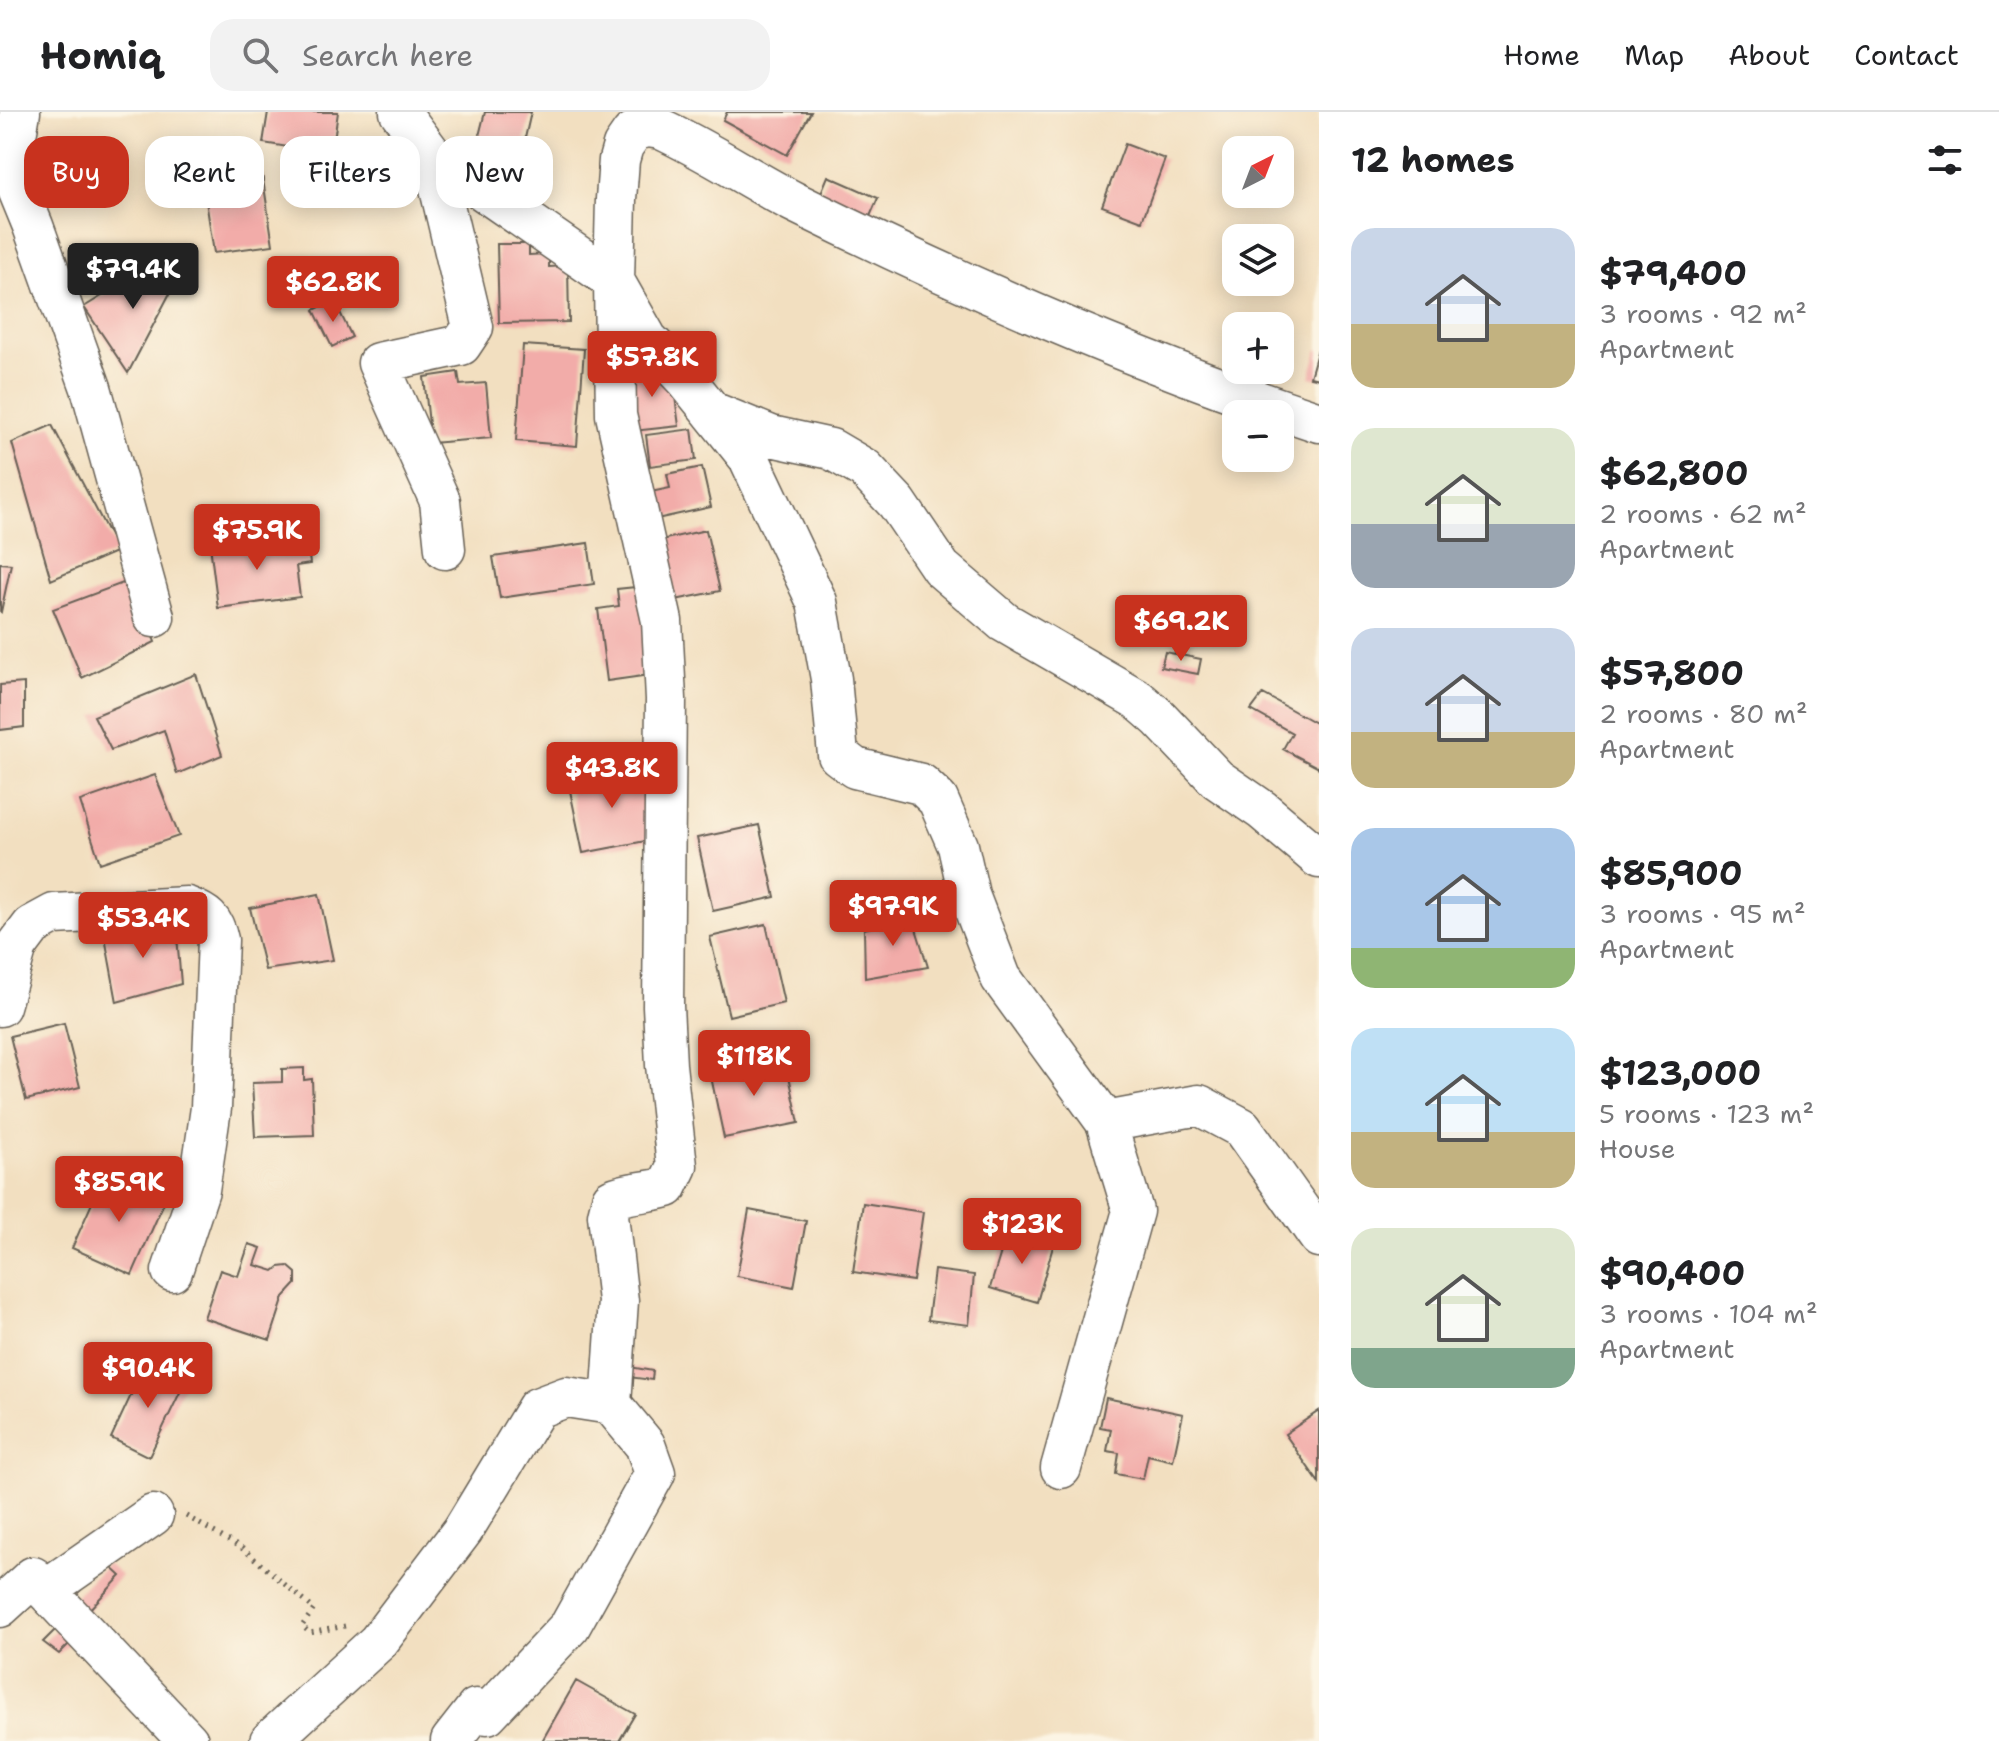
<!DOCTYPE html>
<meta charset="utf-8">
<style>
:root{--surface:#fff;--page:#f2f2f2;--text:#202124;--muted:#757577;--line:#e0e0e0;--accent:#c8321e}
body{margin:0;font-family:"Shantell Sans",sans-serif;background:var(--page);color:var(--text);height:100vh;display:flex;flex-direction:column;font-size:30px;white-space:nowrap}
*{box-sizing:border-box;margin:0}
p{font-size:26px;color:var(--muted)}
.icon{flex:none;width:44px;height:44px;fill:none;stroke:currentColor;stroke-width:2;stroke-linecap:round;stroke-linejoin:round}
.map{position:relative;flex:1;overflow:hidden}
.sheet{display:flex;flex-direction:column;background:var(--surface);width:680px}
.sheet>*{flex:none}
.guide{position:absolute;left:24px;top:24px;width:760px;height:72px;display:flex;gap:16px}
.needle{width:52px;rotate:42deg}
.controls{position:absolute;left:1222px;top:24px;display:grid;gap:16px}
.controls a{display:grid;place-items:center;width:72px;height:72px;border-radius:16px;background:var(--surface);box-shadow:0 4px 20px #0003;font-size:40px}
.price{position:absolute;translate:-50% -68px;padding:0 18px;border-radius:8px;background:var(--accent);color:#fff;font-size:26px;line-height:52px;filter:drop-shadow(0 2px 4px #0008)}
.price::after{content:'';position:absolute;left:50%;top:48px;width:24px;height:18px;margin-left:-12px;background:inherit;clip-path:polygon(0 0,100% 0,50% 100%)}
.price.selected{background:#222;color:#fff}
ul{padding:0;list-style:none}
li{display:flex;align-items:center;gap:24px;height:200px;padding:0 32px}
li span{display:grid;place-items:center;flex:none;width:224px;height:160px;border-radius:24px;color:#555}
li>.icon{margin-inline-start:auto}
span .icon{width:96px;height:96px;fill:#fffc;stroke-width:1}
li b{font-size:34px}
h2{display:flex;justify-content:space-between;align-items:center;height:96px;padding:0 32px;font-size:34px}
.pill{padding:0 28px;border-radius:24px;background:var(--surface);box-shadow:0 4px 20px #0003;font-size:28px;line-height:72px}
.pill.selected{background:var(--accent);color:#fff}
header{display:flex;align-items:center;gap:48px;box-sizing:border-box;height:112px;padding:0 40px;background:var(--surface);border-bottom:2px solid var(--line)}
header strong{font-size:38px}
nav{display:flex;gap:44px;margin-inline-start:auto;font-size:28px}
.search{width:560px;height:72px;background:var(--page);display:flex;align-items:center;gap:20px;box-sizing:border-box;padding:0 28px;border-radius:24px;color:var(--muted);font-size:30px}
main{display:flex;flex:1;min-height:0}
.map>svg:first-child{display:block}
</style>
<header>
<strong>Homiq</strong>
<div class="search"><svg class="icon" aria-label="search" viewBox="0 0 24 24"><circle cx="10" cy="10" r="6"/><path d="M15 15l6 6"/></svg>Search here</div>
<nav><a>Home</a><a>Map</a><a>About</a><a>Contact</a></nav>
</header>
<main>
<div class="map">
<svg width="1319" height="1629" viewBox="0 0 1319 1629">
<rect width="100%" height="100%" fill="#fcf5e5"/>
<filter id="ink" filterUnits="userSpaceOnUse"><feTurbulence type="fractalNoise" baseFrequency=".0125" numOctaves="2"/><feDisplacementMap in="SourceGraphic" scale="16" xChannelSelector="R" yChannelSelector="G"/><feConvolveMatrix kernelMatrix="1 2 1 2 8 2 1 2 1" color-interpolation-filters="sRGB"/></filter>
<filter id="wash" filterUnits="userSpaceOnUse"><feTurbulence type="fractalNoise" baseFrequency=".006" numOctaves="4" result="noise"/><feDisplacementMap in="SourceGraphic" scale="32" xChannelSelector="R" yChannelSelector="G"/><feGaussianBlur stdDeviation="1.8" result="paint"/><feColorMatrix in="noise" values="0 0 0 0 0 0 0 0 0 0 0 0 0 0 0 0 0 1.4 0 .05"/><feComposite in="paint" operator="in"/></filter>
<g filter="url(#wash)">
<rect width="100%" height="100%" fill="#f2dfc0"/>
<g id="blocks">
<!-- building -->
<path fill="#f2aca9" d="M268,0H338L332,42L263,31Z
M485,0H531L523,35L479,24Z
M727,0H811L787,43L723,8Z
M1125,32L1165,47L1142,109L1102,94Z
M262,61L273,133L214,141L203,69Z
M828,64L878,86L868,109L818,88Z
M497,132H529V143L549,142V155L568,154L569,210L499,211Z
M159,149L180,162L128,261L84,195Z
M334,188L352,225L332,235L314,198Z
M523,233L584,237L577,334L516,329Z
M1318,237H1319V267L1310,265Z
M671,255L679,314L633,319L626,260Z
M458,260L460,273L486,271L491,326L431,331L424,265Z
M52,313L118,439L51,468L12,331Z
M692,317L696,348L650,354L646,323Z
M702,355L711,395L652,408L646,381L670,376L667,362Z
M706,418L720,479L675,488L661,428Z
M307,428L310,452L296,454L300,485L218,496L210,433L241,429L243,436Z
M588,431L594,472L500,486L493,445Z
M0,451L11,452L1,500L0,499Z
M131,468L155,530L82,566L53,497Z
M645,474L657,562L607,569L598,497L619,494L617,477Z
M1165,540L1201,547L1198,562L1161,555Z
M196,562L222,643L177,662L164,618L111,638L94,604Z
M24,571V615L0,618V573Z
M1263,582L1319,613V656L1283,637L1292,621L1251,598Z
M642,654L656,727L583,741L568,669Z
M155,663L179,724L100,751L80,689Z
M759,713L775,785L713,799L697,726Z
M319,782L333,848L265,858L250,796Z
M912,804L928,855L865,866L864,817Z
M176,812L181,872L117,890L104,820Z
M766,812L784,891L729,904L710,825Z
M64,911L80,975L26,988L10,924Z
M785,945L799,1011L724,1026L710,960Z
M304,956V968L312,967L314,1023L255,1025L252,971L282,970V957Z
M105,1062L165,1088L132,1163L72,1136Z
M863,1091L923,1100L913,1169L853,1160Z
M749,1098L806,1109L794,1175L737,1164Z
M1008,1117L1054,1131L1037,1190L990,1176Z
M249,1132L261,1136L255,1153L274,1159L279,1155L288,1154L296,1161V1172L284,1185L270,1228L204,1206L220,1158L238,1164Z
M934,1158L974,1163L969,1213L928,1208Z
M146,1251L185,1270L149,1345L111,1326Z
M630,1255L653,1259L652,1268L628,1265Z
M1106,1286L1183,1302L1173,1349L1148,1343L1143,1367L1116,1362L1119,1341L1107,1339L1111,1317L1100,1315Z
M1319,1299V1371L1285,1322Z
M107,1451L121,1464L86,1501L72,1487Z
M59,1514L75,1526L59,1542L43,1530Z
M576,1569L635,1602L619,1629H542Z"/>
</g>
</g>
<g filter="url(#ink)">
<use href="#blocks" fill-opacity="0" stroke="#676055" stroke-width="2"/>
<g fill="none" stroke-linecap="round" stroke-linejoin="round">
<defs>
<path id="minor" d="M20,0L10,58L33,114L91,276L154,505
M400,0L432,43L614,169L647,227L686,268L712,300L771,324L831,337L865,357L897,391L941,456L1004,510L1137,587L1159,606L1217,667L1262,698L1319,746
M432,43L473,215L461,233L378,251L440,389L445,437
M712,300L749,346L817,490L831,567L838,643L855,656L921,672L938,688L958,734L969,783L1001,866L1106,1010L1133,1099L1061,1356
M0,894L17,834L32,814L54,802L187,795C206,802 214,808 218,828L211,996L199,1078L172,1159
M1106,1010L1199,993L1242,1016L1319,1125
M45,1478L153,1403
M0,1495L33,1465L188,1629
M270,1629L378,1530L463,1418L537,1296L566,1285L611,1292L618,1189L608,1103L612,1087C630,1079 648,1081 667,1075L677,1054L666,953L663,894L666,587L662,509L616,303L614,169L616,87L619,48L623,34L632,21L639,17L648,15L661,17C707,38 749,67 794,90C964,174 1139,251 1319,310
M451,1629L476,1597L487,1602L570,1514L655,1361L645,1333L611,1292"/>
</defs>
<!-- minor casing -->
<use href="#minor" stroke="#676055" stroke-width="43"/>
<!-- path -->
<path stroke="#676055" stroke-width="5" stroke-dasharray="2 6" stroke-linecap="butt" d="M186,1404L243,1437L314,1497L302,1514L310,1521L345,1514"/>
<!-- minor -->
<use href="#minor" stroke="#fff" stroke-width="40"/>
</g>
</g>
</svg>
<div class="controls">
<a><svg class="needle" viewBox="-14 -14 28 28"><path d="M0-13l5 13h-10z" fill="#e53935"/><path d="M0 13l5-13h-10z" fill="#757577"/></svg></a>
<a><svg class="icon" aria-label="layers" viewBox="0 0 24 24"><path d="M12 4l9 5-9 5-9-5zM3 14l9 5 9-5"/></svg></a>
<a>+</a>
<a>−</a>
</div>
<b class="price selected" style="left:133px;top:199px">$79.4K</b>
<b class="price" style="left:333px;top:212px">$62.8K</b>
<b class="price" style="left:652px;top:287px">$57.8K</b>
<b class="price" style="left:257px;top:460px">$75.9K</b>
<b class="price" style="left:1181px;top:551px">$69.2K</b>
<b class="price" style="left:612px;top:698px">$43.8K</b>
<b class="price" style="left:893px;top:836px">$97.9K</b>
<b class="price" style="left:143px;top:848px">$53.4K</b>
<b class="price" style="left:754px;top:986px">$118K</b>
<b class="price" style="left:119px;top:1112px">$85.9K</b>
<b class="price" style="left:1022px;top:1154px">$123K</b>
<b class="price" style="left:148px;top:1298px">$90.4K</b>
<div class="guide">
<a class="pill selected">Buy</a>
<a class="pill">Rent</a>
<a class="pill">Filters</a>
<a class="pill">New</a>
</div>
</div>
<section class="sheet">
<h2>12 homes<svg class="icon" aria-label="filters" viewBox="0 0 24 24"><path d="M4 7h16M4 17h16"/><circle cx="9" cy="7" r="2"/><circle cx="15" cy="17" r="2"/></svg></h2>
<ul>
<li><span style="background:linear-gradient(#c9d6e8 60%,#c2b280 0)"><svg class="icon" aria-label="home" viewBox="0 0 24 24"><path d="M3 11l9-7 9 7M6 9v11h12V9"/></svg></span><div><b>$79,400</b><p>3 rooms · 92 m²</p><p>Apartment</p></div></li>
<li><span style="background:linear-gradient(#dfe7d0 60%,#9aa5b1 0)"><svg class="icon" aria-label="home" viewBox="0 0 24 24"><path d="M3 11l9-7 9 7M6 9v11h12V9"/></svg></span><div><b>$62,800</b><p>2 rooms · 62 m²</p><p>Apartment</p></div></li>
<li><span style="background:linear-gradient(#c9d6e8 65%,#c2b280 0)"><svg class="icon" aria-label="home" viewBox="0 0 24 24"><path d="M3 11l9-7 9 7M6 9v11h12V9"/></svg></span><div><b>$57,800</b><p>2 rooms · 80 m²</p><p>Apartment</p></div></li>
<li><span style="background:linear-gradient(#a9c7e8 75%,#8fb573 0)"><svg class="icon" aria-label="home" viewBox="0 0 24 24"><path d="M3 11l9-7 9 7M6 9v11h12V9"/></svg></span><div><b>$85,900</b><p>3 rooms · 95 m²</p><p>Apartment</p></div></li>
<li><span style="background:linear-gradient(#bfe0f5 65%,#c2b280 0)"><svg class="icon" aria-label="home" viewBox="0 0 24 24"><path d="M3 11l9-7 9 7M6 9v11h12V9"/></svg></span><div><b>$123,000</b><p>5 rooms · 123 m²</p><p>House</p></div></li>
<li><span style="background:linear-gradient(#dfe7d0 75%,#7fa58c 0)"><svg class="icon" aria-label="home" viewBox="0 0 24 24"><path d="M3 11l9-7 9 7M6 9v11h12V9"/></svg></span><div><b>$90,400</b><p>3 rooms · 104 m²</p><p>Apartment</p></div></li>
</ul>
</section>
</main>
